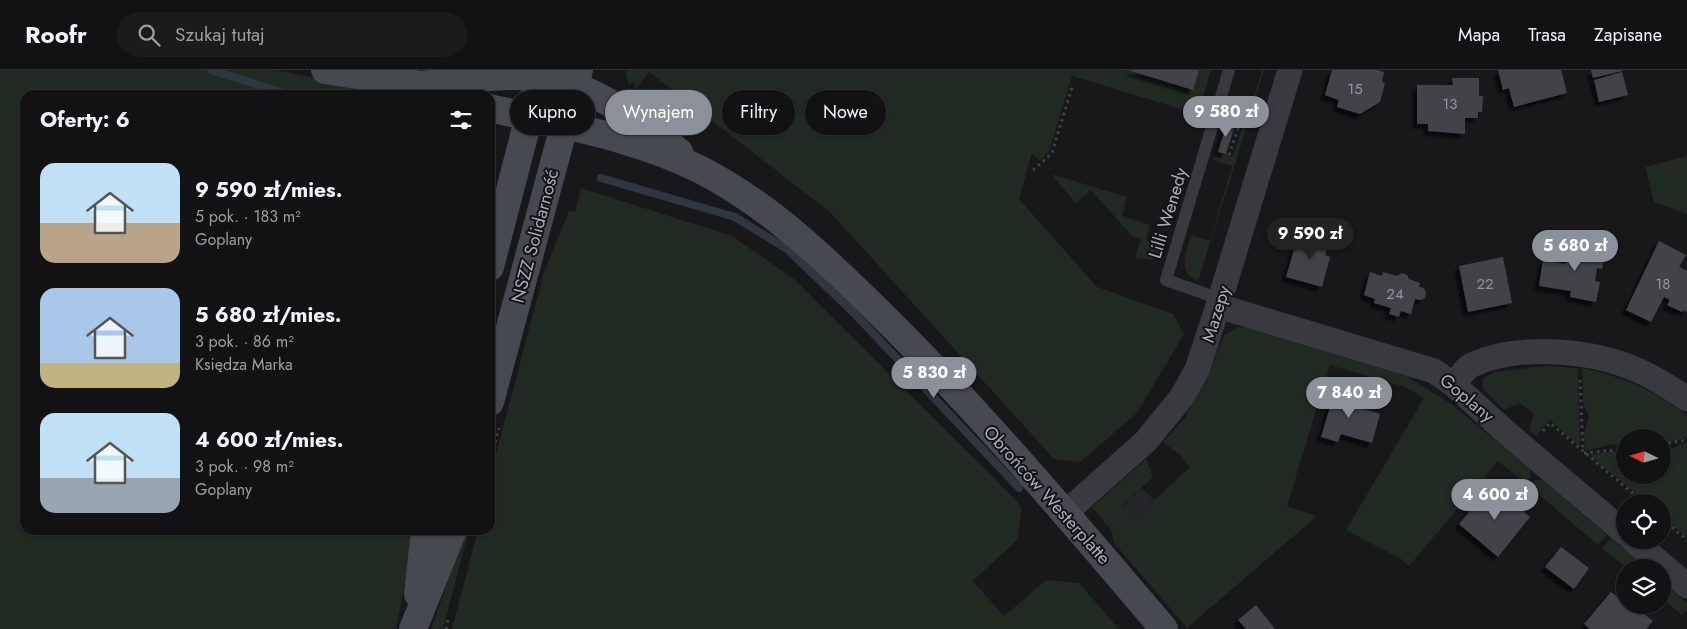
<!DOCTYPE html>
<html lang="pl">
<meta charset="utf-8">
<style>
:root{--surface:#121214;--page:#1b1b1d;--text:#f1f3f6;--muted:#9c9ea0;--line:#313234;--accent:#8c9099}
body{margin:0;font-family:Jost,sans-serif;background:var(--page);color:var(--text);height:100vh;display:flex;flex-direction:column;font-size:19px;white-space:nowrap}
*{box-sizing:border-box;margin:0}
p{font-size:16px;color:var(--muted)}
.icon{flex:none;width:28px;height:28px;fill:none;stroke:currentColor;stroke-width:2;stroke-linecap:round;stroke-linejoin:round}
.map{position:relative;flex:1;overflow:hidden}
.sheet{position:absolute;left:20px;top:20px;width:475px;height:445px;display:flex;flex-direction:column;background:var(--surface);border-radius:15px;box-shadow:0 1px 4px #0004,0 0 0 1px var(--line)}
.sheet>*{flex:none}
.banner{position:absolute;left:510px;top:20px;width:475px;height:45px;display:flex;gap:10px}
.needle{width:32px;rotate:275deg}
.fabs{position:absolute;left:1616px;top:359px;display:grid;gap:10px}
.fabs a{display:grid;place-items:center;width:55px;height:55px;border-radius:50%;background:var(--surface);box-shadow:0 1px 4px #0004,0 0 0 1px var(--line);font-size:25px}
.price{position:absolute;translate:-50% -42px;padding:0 11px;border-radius:18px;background:var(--accent);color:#fff;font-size:16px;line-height:32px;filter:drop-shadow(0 1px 2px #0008)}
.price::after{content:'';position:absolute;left:50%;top:30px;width:15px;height:11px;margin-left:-8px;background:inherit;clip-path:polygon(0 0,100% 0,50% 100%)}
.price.active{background:#222;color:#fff}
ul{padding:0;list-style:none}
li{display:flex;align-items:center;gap:15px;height:125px;padding:0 20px}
li span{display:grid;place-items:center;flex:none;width:140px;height:100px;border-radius:15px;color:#555}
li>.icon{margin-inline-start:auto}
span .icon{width:60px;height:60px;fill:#fffc;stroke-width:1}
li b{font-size:21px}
h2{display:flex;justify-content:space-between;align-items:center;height:60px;padding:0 20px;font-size:21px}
.tag{padding:0 18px;border-radius:22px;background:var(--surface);box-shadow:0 1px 4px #0004,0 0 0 1px var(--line);font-size:18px;line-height:45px}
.tag.active{background:var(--accent);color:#fff}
header{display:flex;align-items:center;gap:30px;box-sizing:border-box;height:70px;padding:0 25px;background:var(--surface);border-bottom:1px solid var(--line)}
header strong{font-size:24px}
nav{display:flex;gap:28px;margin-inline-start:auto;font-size:18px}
.search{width:350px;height:45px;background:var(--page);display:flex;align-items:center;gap:12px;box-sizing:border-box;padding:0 18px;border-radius:28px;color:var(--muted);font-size:19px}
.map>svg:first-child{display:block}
</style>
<header>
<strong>Roofr</strong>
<div class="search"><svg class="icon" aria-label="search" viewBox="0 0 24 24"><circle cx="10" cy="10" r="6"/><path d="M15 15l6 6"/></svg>Szukaj tutaj</div>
<nav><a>Mapa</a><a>Trasa</a><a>Zapisane</a></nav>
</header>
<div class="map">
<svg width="1687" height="559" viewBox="0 0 1687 559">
<defs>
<filter id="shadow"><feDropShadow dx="-4.5" dy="4.5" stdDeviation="1" flood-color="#0009"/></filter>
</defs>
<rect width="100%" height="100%" fill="#18181b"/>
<!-- built -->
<path fill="#252428" d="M1142,418L1154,430L1133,450L1121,438Z"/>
<!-- green -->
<path fill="#202922" d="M0,0H276L395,25H25V460H415L396,559H0Z
M625,0H1127L1193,20L1199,0H1211L1198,44L1072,6L1049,81L1039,91L1032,83L1019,129L1097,217L1173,244L1184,264L1137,343L1080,392L1054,389L831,143L649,2L636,19L633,12L629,15Z
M1262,0H1264L1248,51L1227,45L1228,40L1248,46Z
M1225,52L1227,53L1218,82L1233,86L1242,58L1246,59L1198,211C1177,203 1186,182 1191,165L1210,171L1232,96L1213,90Z
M1687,86V144L1654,132L1645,97Z
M1051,104L1127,127L1122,146L1150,155L1146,171L1164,177L1159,185L1151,190L1135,188L1141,169L1132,166L1091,120L1076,133Z
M581,118L732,166L794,209L1014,428L1022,438L1017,470L973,511L1004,546L1046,510L1079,513L1119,559H452L478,460H490V407L544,202L569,141L575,142Z
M1238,257H1246L1406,306L1453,335L1530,399V407L1525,413L1498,391L1409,496L1401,489L1346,460L1424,328L1405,317L1330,295L1287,436L1317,446L1187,558L1114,473L1112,461L1092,437L1146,389L1153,407L1121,437L1133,450L1190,397L1180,385L1163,372L1187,346L1186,345L1209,302L1224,265Z
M1545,296L1578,298L1580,377L1550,350L1536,366L1529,360L1534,344L1520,333L1504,340L1483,319V309L1494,302Z
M1582,298C1621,306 1657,321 1687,346V368L1663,373L1662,368H1625V375C1612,371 1599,379 1585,380L1584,364L1589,347L1583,333Z
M1687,372V468L1663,447L1662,432H1646L1589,384L1625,381V405H1662L1663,382Z
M1534,410H1543L1607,465L1598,475L1529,416Z
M466,460H469L443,559H431Z
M1611,468L1646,497H1626L1602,478Z
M1662,512L1687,533V540L1682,545L1663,529Z"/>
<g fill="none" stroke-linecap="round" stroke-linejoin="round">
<!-- stream -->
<path stroke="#2e363f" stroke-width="8" d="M211,0L290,25
M601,108L735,147L787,179L854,243L1019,418"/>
</g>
<!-- building -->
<path fill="#434348" filter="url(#shadow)" d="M1128,0H1199L1193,20Z
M1332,0H1377L1384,2L1382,12L1385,13L1380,32L1360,44L1337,37L1339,30L1325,25Z
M1498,0H1561L1567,23L1514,37L1509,18L1503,20Z
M1591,0H1622V1L1593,8Z
M1622,2L1628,25L1599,32L1594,10Z
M1452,8H1479V26H1483L1482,42H1478V48H1465V64L1428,61V54H1417V15H1453Z
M1227,53L1235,55L1226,84L1218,82Z
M1305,161L1330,168L1325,185L1330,187L1322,217L1286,207L1295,176L1301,177Z
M1659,171L1686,185L1679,197L1687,201V242L1683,240L1682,242L1667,235L1670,230L1664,227L1651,252L1626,240Z
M1570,173L1606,179L1602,199L1597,198L1595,211L1600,212L1596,232L1570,227L1571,221L1539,216L1543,190L1565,194Z
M1503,187L1512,233L1468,242L1459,196Z
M1370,202L1382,206L1383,202L1397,206L1402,203L1407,205L1409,209L1420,213L1419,217L1424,218L1426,222L1425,228L1421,230L1415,229L1411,244L1401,241L1399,247L1389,244L1391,238L1374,233L1375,229L1364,225Z
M1336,317L1355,323L1352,335L1380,344L1372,373L1341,364L1338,372L1321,367Z
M1492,415L1530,447L1498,487L1459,454Z
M1561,477L1589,498L1574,519L1545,497Z
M1611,522L1623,531L1625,528V535H1633L1653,551L1646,559H1590L1584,554Z
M1256,535L1275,559H1246L1238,550Z"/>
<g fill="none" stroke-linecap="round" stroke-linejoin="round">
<!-- path -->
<path stroke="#3f4147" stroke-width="3" stroke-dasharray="2.5 4" stroke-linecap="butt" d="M1234,51L1247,55
M1229,85L1240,53
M1033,100L1052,83L1072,17L1075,18
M1580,310L1583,381
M1543,361L1550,353L1643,432
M1662,374L1687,370
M1584,383L1625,379
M490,391L499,358
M1662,449L1687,470
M446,559L448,550"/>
<!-- lane -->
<path stroke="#393a40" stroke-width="12" d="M1220,229L1166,210L1229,0"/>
<!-- street -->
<path stroke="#393a40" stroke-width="25" d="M1218,236L1434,301L1454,315L1508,364L1625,463
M1454,315C1459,308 1465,298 1472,295C1515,274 1587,280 1630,297C1651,305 1669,317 1687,329
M1065,443L1146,371L1181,328L1197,300L1218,236L1290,0
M1633,470L1687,516"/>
<!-- secondary -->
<path stroke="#474950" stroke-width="28" d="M325,0L421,15L437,20
M421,15C459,11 500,3 539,7C588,13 642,51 679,82
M490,38C560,55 636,67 701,100C771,136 827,191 882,245C982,344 1073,452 1164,559
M490,197L541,0
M490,332L579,0
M418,524L425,460
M413,559L453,460"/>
</g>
<g text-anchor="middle" stroke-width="4" stroke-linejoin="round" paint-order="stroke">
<!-- number labels -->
<g font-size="15" fill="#91939e">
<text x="1355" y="24">15</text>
<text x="1450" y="39">13</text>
<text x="1485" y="219">22</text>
<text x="1663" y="219">18</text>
<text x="1395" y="229">24</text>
</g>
<!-- street labels -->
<g font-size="18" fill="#abaeba" stroke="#131316">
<text transform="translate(1168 143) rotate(-73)" y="6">Lilli Wenedy</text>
<text transform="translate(535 166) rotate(-75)" y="6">NSZZ Solidarność</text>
<text transform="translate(1216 244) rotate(-73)" y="6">Mazepy</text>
<text transform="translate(1467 328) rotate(40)" y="6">Goplany</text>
<text transform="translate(1047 425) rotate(48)" y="6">Obrońców Westerplatte</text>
</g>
</g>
</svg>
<div class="fabs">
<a><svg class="needle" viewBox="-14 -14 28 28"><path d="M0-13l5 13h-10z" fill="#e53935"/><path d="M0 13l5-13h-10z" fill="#9c9ea0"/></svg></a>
<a><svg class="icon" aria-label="locate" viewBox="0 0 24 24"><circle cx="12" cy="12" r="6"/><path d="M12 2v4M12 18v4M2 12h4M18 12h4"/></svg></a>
<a><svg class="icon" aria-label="layers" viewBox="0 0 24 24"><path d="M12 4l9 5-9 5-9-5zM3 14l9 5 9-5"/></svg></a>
</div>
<b class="price" style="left:1226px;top:68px">9 580 zł</b>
<b class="price active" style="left:1310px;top:190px">9 590 zł</b>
<b class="price" style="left:1575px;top:202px">5 680 zł</b>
<b class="price" style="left:934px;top:329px">5 830 zł</b>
<b class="price" style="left:1349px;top:349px">7 840 zł</b>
<b class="price" style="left:1495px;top:451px">4 600 zł</b>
<div class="banner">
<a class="tag">Kupno</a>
<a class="tag active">Wynajem</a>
<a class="tag">Filtry</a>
<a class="tag">Nowe</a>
</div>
<section class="sheet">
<h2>Oferty: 6<svg class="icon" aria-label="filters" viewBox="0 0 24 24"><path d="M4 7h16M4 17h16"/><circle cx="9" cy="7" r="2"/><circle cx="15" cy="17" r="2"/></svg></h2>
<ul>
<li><span style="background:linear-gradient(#bfe0f5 60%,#b9a48a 0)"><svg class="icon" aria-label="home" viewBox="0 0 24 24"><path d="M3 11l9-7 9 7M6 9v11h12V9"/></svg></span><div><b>9 590 zł/mies.</b><p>5 pok. · 183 m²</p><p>Goplany</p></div></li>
<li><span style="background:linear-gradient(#a9c7e8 75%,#c2b280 0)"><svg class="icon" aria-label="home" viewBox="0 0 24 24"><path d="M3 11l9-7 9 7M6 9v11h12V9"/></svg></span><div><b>5 680 zł/mies.</b><p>3 pok. · 86 m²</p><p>Księdza Marka</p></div></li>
<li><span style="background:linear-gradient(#bfe0f5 65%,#9aa5b1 0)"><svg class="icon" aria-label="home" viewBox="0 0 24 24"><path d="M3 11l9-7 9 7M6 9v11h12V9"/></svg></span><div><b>4 600 zł/mies.</b><p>3 pok. · 98 m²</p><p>Goplany</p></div></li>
</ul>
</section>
</div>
